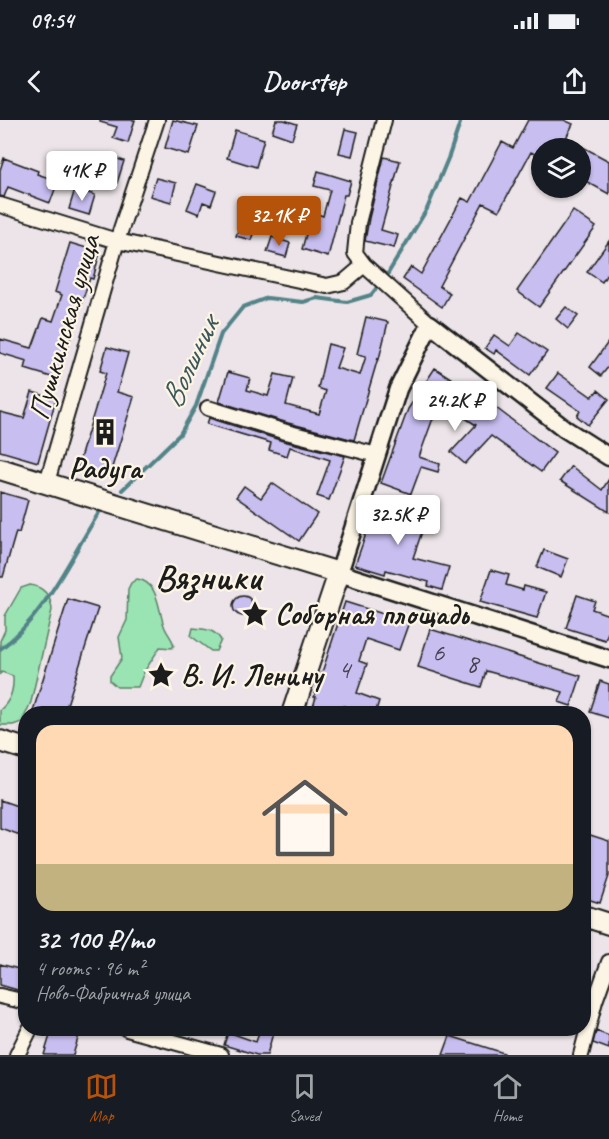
<!DOCTYPE html>
<meta charset="utf-8">
<style>
:root{--surface:#171b24;--page:#242831;--text:#f1f3f6;--muted:#9ea1a6;--line:#363941;--accent:#b45309}
body{margin:0;font-family:Caveat,sans-serif;background:var(--page);color:var(--text);height:100vh;display:flex;flex-direction:column;font-size:22px;white-space:nowrap}
*{box-sizing:border-box;margin:0}
p{font-size:20px;color:var(--muted)}
.icon{flex:none;width:33px;height:33px;fill:none;stroke:currentColor;stroke-width:2;stroke-linecap:round;stroke-linejoin:round}
.map{position:relative;flex:1;overflow:hidden}
.sheet{position:absolute;left:18px;top:586px;width:573px;height:330px;display:flex;flex-direction:column;background:var(--surface);border-radius:24px;box-shadow:0 2px 4px #0004}
.sheet>*{flex:none}
.fabs{position:absolute;left:531px;top:18px;display:grid;gap:12px}
.fabs a{display:grid;place-items:center;width:60px;height:60px;border-radius:50%;background:var(--surface);box-shadow:0 2px 4px #0004;font-size:30px}
.price{position:absolute;translate:-50% -51px;padding:0 14px;border-radius:6px;background:#fff;color:#222;font-size:20px;line-height:39px;filter:drop-shadow(0 2px 3px #0008)}
.price::after{content:'';position:absolute;left:50%;top:36px;width:18px;height:14px;margin-left:-9px;background:inherit;clip-path:polygon(0 0,100% 0,50% 100%)}
.price.on{background:var(--accent);color:#fff}
ul{padding:0;list-style:none}
li{display:grid;align-content:center;gap:12px;height:318px;padding:0 18px}
li span{display:grid;place-items:center;height:186px;border-radius:18px;color:#555}
li>.icon{margin-inline-start:auto}
span .icon{width:108px;height:108px;fill:#fffc;stroke-width:1}
li b{font-size:26px}
.status{display:flex;justify-content:space-between;align-items:center;height:42px;padding:0 30px;background:var(--surface);direction:ltr}
.status svg{height:16px;fill:currentColor}
header{display:flex;justify-content:space-between;align-items:center;height:78px;padding:0 18px;background:var(--surface);font-size:27px;font-weight:700}
.menu{display:flex;justify-content:space-around;align-items:center;height:84px;border-top:2px solid var(--line);background:var(--surface);font-size:16px;color:var(--muted)}
.menu a{display:grid;justify-items:center;gap:3px}
.menu .on{color:var(--accent)}
.map>svg:first-child{display:block}
</style>
<div class="status"><b>09:54</b><svg viewBox="0 0 49 12"><path d="M0 12V9h3v3zM5 12V6h3v6zM10 12V3h3v9zM15 12V0h3v12zM26 1h20v11H26zM47 4h2v5h-2z"/></svg></div>
<header><svg class="icon" aria-label="back" viewBox="0 0 24 24"><path d="M15 5l-7 7 7 7"/></svg>Doorstep<svg class="icon" aria-label="share" viewBox="0 0 24 24"><path d="M12 15V3M7 8l5-5 5 5M5 13v7h14v-7"/></svg></header>
<div class="map">
<svg width="609" height="935" viewBox="0 0 609 935">
<rect width="100%" height="100%" fill="#ece4e8"/>
<filter id="ink" filterUnits="userSpaceOnUse"><feTurbulence type="fractalNoise" baseFrequency=".0167" numOctaves="2"/><feDisplacementMap in="SourceGraphic" scale="12" xChannelSelector="R" yChannelSelector="G"/><feConvolveMatrix kernelMatrix="1 2 1 2 8 2 1 2 1" color-interpolation-filters="sRGB"/></filter>
<g filter="url(#ink)">
<!-- green -->
<path fill="#9ae3b3" stroke="#5b8068" stroke-width="1.5" d="M137,459C160,462 158,493 165,508C168,515 171,516 174,525L172,528L160,527L144,552L138,567H117L110,561V556L122,538L119,517L127,500L128,469L131,463Z
M30,465C44,467 51,476 52,490L31,582L22,602L13,605H0V590C11,581 14,570 13,556L2,552L0,554V521L5,510V496L21,468Z
M193,508C205,509 214,509 221,520L216,531H211L191,516Z"/>
<g fill="none" stroke-linecap="round" stroke-linejoin="round">
<!-- stream -->
<path stroke="#528388" stroke-width="4" d="M122,370L180,314L196,286L221,214L243,187L267,178L303,182L317,178L347,182L371,175L387,155L427,89L449,36L461,0
M0,529C44,498 71,436 100,391"/>
</g>
<!-- building -->
<path fill="#c8bef0" stroke="#1c1c1c" stroke-width="1.5" d="M100,0H135L128,23L113,18L117,7L100,2Z
M173,0L198,6L189,35L165,28Z
M276,0H284L297,4L292,19L272,12Z
M528,0H564L573,4L566,18L609,41V74L580,58V28H542V38L531,32L499,91L483,83L439,166L450,173L442,187L403,159L411,147L421,154L462,78L470,82L502,22L513,28Z
M345,9L358,12L352,36L339,33Z
M235,10L264,19L256,47L227,38Z
M108,36L124,41L117,63L89,54L93,40L106,44Z
M384,37L400,41L381,110L398,115L394,128L365,121L369,98Z
M4,38L38,51L37,54L58,61L50,83L8,67L4,77L0,76V50Z
M318,51L351,61L347,75H344L328,137L302,129L312,92L323,96L330,70L314,66Z
M156,58L176,63L171,82L150,76Z
M197,64L216,71L211,85L203,82L199,94L187,89Z
M75,69L95,75L89,95L69,89Z
M573,91L596,107L539,187L517,171Z
M244,94L258,99L251,120L236,116Z
M272,117L290,123L286,137L267,132Z
M609,121V151L602,162L587,152Z
M70,123L100,132L93,159L90,158L78,193L58,259L25,249L27,241L0,233V219L32,228L43,198L53,201L62,175L55,172Z
M566,187L578,196L568,209L556,199Z
M366,197L388,202L379,239L378,238L354,320L288,303L219,282L228,252L250,258L247,270L268,276L275,254L293,258L286,285L319,294L326,271L318,268L328,224L343,228L336,248L360,255L366,236L357,234Z
M519,213L547,232L530,255L496,230L494,234L485,228L494,215L510,226Z
M609,221V246L601,256L590,247Z
M107,227L128,233L117,272L134,277L109,357L77,348L106,253L100,251Z
M435,248L491,284L555,333L541,352L491,316L465,344L451,332L476,305L444,284L432,301L419,337L440,344L438,352L421,347L411,374L381,363L408,289Z
M558,253L592,277L598,270L609,279L588,305L577,296L580,291L547,268Z
M32,272L56,279L38,342L0,331V292L24,298Z
M209,298L283,321L345,336L329,380L317,376L330,340L290,327L287,336L269,330L271,323L207,304Z
M571,346L602,370L609,359V392L560,361Z
M272,363L317,394L299,421L236,377L244,366L261,378Z
M0,372L28,380L19,413L16,412L3,457H0Z
M378,380L427,397L413,438L449,447L442,470L428,466L429,462L386,450L385,454L355,445Z
M544,430L568,439L561,457L537,447Z
M491,450L509,455L506,465L523,470L524,466L546,472L537,498L480,482Z
M577,475L595,481L592,489L609,495V510L605,520L566,508Z
M233 486a10 10 0 1 1 20 0a10 10 0 1 1-20 0Z
M68,479L98,488L64,594H32Z
M345,482L409,502L399,530L366,519L359,541L367,544L357,573L379,581L375,594L344,586L341,594H311L316,577H314Z
M430,509L581,556L571,586L559,582L563,572L486,551L481,567L418,547Z
M600,561L609,564V598L590,592Z
M0,680L26,689V717L0,708Z
M584,713L609,721V756L600,783L584,778Z
M0,844L26,851L21,871L0,865Z
M52,909L79,915L73,935H44Z
M260,909L273,913L267,935H257L224,925L228,912L256,922Z
M596,911L609,916V929L593,923Z
M450,916L504,933V935H443Z"/>
<g fill="none" stroke-linecap="round" stroke-linejoin="round">
<defs>
<path id="minor" d="M384,0L358,103L355,133L364,145L430,204
M0,85L117,121L327,166L344,162L364,145
M208,288L286,312L377,335
M47,362L117,121L157,0
M0,876L26,882
M127,909L221,935
M17,935L30,909
M581,935L595,881L609,842"/>
<path id="tertiary" d="M609,337L565,309L430,204L398,269L339,453L609,539"/>
<path id="secondary" d="M0,349L339,453L292,594
M0,621L26,629
M584,796L609,804"/>
</defs>
<!-- minor casing -->
<use href="#minor" stroke="#1c1c1c" stroke-width="18"/>
<!-- tertiary casing -->
<use href="#tertiary" stroke="#1c1c1c" stroke-width="21"/>
<!-- secondary casing -->
<use href="#secondary" stroke="#1c1c1c" stroke-width="24"/>
<!-- minor -->
<use href="#minor" stroke="#fcf5e5" stroke-width="14"/>
<!-- tertiary -->
<use href="#tertiary" stroke="#fcf5e5" stroke-width="16"/>
<!-- secondary -->
<use href="#secondary" stroke="#fcf5e5" stroke-width="20"/>
</g>
</g>
<!-- icons -->
<defs>
<symbol id="building-bare" viewBox="-9 -9 18 18"><path d="M-4-6H4V6H1V3H-1V6H-4ZM-2.5-4.3h1.7v1.8h-1.7ZM.8-4.3h1.7v1.8H.8ZM-2.5-1h1.7V.8h-1.7ZM.8-1h1.7V.8H.8Z" fill="#1c1c1c" stroke="#fcf5e5" stroke-width="2.5" paint-order="stroke"/></symbol>
<symbol id="sight-bare" viewBox="-9 -9 18 18"><path d="M0-6L1.8-2.2L6-1.7L2.9 1.2L3.7 5.4L0 3.3L-3.7 5.4L-2.9 1.2L-6-1.7L-1.8-2.2Z" fill="#1c1c1c" stroke="#fcf5e5" stroke-width="2.5" paint-order="stroke"/></symbol>
</defs>
<g fill-rule="evenodd">
<use href="#building-bare" x="86" y="293" width="38" height="38"/>
<use href="#sight-bare" x="236" y="475" width="38" height="38"/>
<use href="#sight-bare" x="142" y="536" width="38" height="38"/>
</g>
<g text-anchor="middle" stroke-width="4.5" stroke-linejoin="round" paint-order="stroke">
<!-- number labels -->
<g font-size="27" fill="#474451">
<text x="438" y="541">6</text>
<text x="472" y="552">8</text>
<text x="344" y="558">4</text>
</g>
<!-- street labels -->
<g font-size="30" fill="#1c1c1c" stroke="#fcf5e5">
<text transform="translate(64 207) rotate(-74)" y="10">Пушкинская улица</text>
</g>
<!-- poi labels -->
<g font-size="30" font-weight="bold" fill="#1c1c1c" stroke="#fcf5e5" text-anchor="start">
<text x="105" y="358" text-anchor="middle">Радуга</text>
<text x="275" y="504">Соборная площадь</text>
<text x="181" y="565">В. И. Ленину</text>
</g>
<!-- water labels -->
<g font-size="32" font-style="italic" fill="#3c585b" stroke="#fcf5e5">
<text transform="translate(189 242) rotate(-65)" y="11">Волшник</text>
</g>
<!-- district labels -->
<g font-size="36" font-weight="bold" fill="#1c1c1c" stroke="#fcf5e5">
<text x="208" y="469">Вязники</text>
</g>
</g>
</svg>
<div class="fabs">
<a><svg class="icon" aria-label="layers" viewBox="0 0 24 24"><path d="M12 4l9 5-9 5-9-5zM3 14l9 5 9-5"/></svg></a>
</div>
<b class="price" style="left:82px;top:82px">41K ₽</b>
<b class="price on" style="left:279px;top:127px">32.1K ₽</b>
<b class="price" style="left:455px;top:312px">24.2K ₽</b>
<b class="price" style="left:398px;top:426px">32.5K ₽</b>
<section class="sheet">
<ul>
<li><span style="background:linear-gradient(#ffd9b3 75%,#c2b280 0)"><svg class="icon" aria-label="home" viewBox="0 0 24 24"><path d="M3 11l9-7 9 7M6 9v11h12V9"/></svg></span><div><b>32 100 ₽/mo</b><p>4 rooms · 96 m²</p><p>Ново-Фабричная улица</p></div></li>
</ul>
</section>
</div>
<nav class="menu">
<a class="on"><svg class="icon" aria-label="map" viewBox="0 0 24 24"><path d="M3 6l6-2 6 2 6-2v14l-6 2-6-2-6 2zM9 4v14M15 6v14"/></svg>Map</a>
<a><svg class="icon" aria-label="saved" viewBox="0 0 24 24"><path d="M7 4h10v16l-5-4-5 4z"/></svg>Saved</a>
<a><svg class="icon" aria-label="home" viewBox="0 0 24 24"><path d="M3 11l9-7 9 7M6 9v11h12V9"/></svg>Home</a>
</nav>
